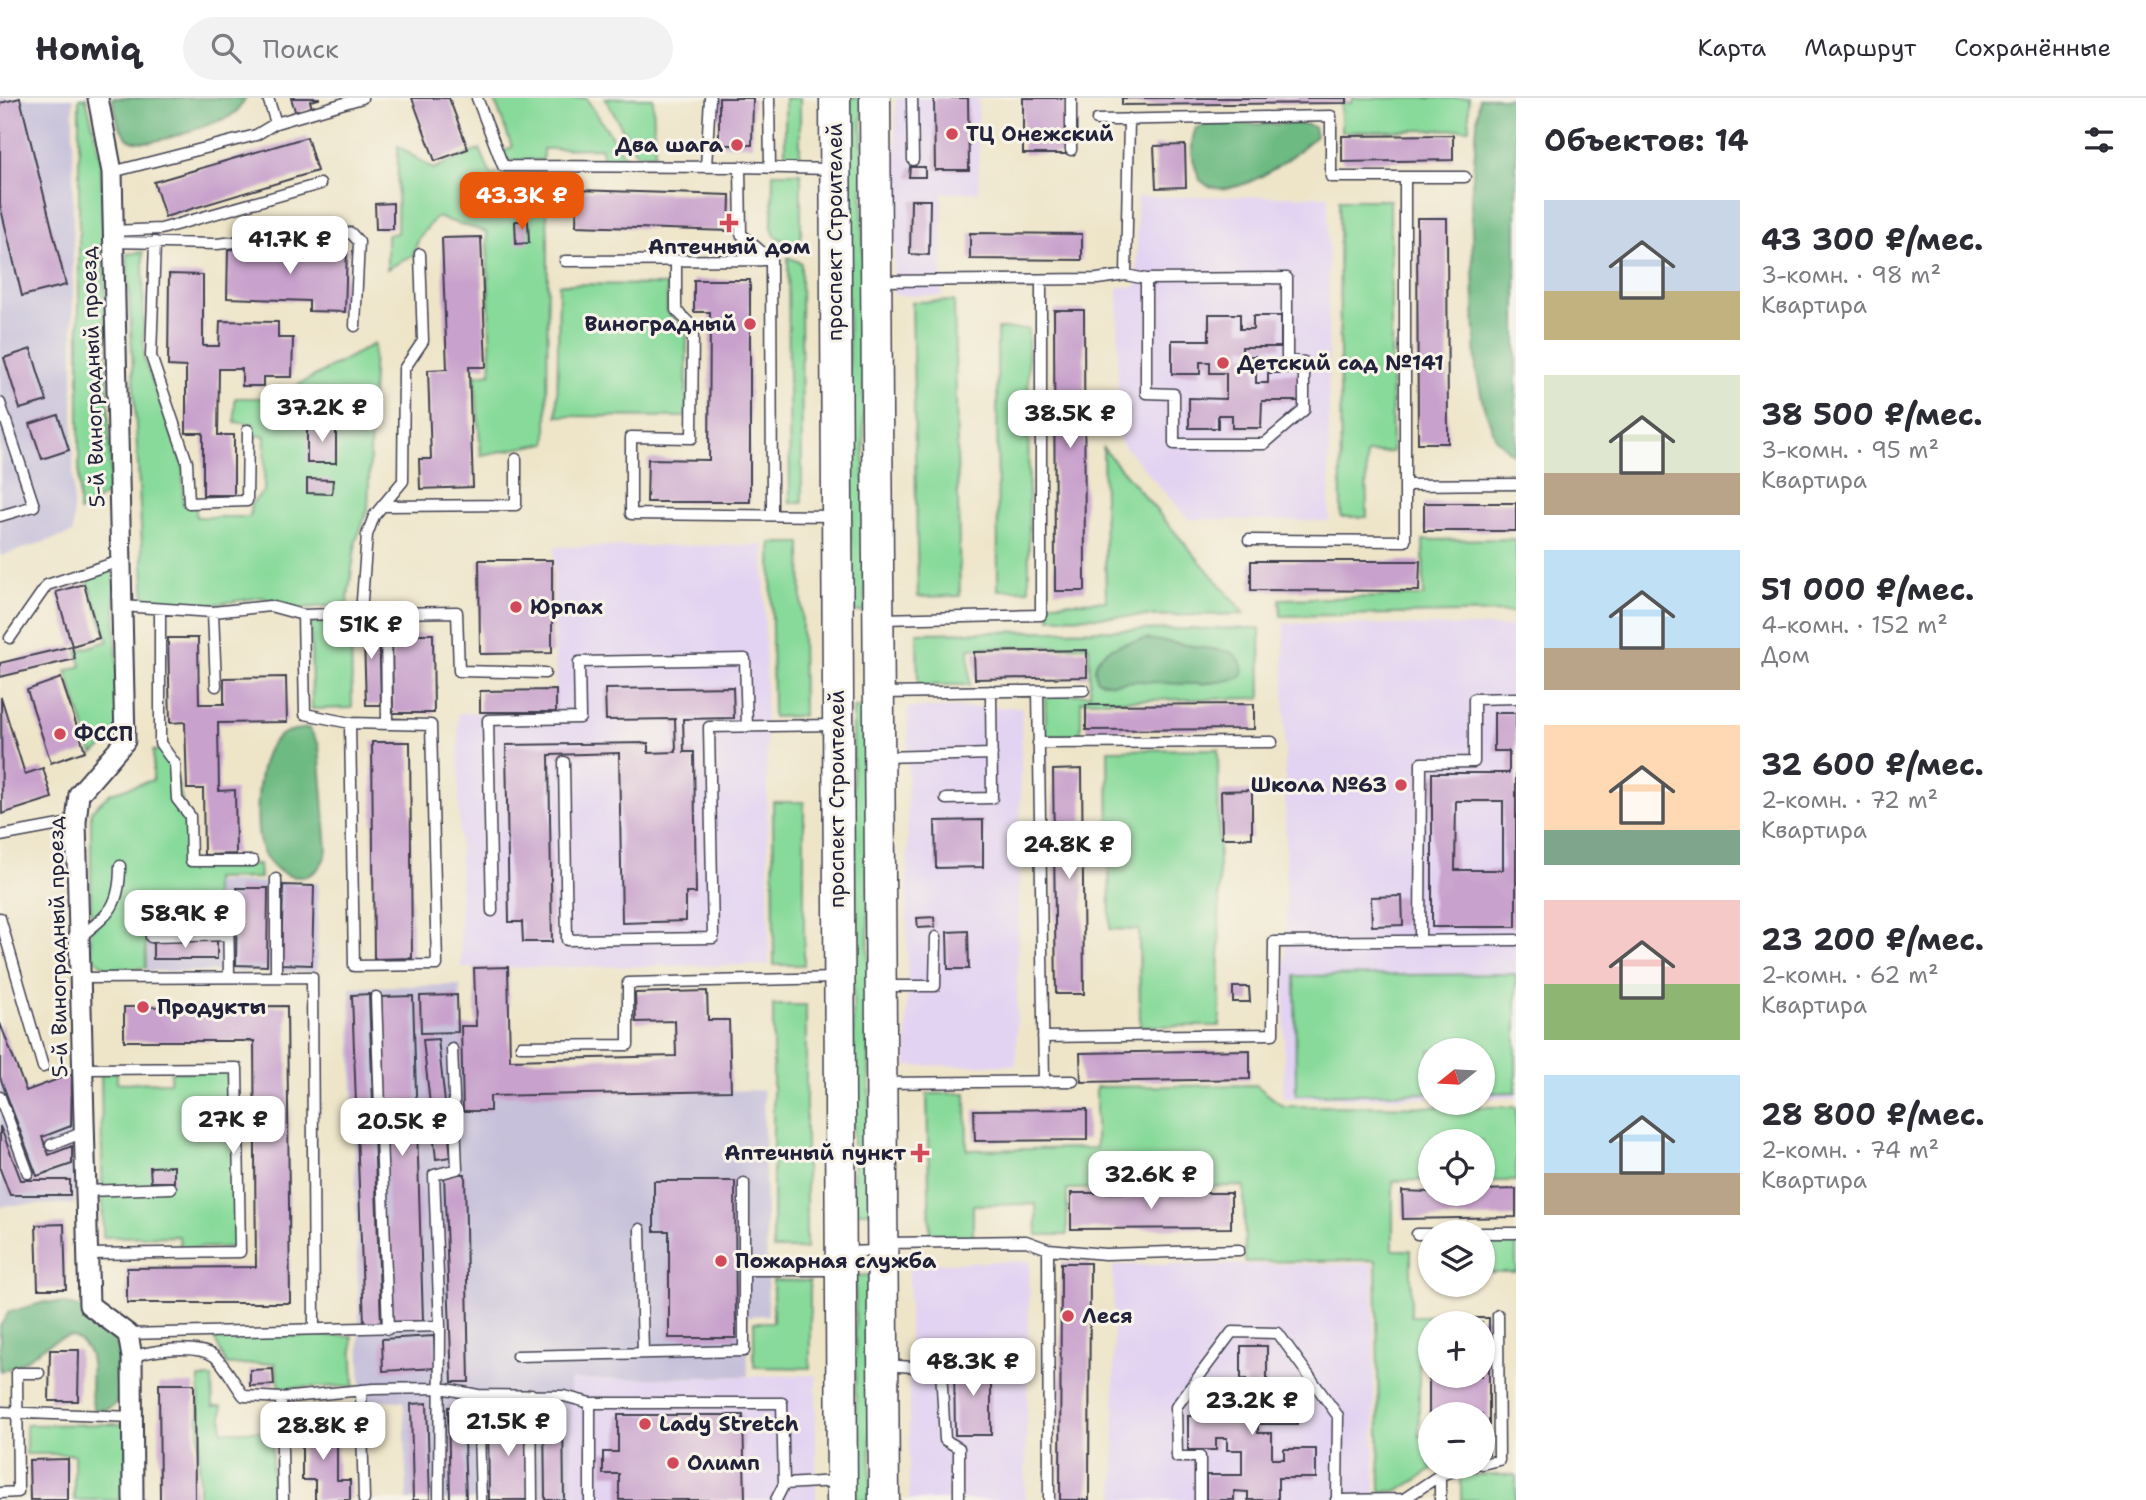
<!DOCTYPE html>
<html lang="ru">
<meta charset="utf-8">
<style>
:root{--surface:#fff;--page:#f2f2f3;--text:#2b2b33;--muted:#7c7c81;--line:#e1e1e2;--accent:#ea580c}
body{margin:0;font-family:"Shantell Sans",sans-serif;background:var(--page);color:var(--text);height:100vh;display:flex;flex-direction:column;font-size:26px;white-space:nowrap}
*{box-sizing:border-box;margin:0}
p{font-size:23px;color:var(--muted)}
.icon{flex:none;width:38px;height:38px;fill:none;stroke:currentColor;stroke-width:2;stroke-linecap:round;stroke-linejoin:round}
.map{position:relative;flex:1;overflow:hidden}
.details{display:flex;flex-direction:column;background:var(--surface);width:630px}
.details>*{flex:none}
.needle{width:46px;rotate:252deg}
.controls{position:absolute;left:1418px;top:940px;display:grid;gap:14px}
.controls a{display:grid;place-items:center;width:77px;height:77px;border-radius:50%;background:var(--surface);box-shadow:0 2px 5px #0004;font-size:35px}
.price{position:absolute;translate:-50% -60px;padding:0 16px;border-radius:14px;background:#fff;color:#222;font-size:23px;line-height:46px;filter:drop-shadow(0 2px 4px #0008)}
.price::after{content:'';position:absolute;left:50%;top:42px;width:21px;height:16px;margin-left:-10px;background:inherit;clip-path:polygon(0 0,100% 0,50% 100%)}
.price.active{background:var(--accent);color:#fff}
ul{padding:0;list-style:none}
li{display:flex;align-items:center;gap:21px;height:175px;padding:0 28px}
li span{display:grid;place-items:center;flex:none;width:196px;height:140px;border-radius:0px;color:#555}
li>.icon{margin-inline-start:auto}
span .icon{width:84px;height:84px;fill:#fffc;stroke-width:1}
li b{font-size:30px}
h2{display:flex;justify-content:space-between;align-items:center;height:84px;padding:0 28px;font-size:30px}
header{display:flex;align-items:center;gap:42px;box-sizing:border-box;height:98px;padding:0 35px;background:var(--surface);border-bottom:2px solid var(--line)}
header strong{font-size:33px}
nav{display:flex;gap:38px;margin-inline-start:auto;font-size:24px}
.search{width:490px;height:63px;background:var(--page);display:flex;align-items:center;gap:18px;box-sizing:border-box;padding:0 24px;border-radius:38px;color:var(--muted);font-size:26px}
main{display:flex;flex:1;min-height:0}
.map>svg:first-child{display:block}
</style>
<header>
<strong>Homiq</strong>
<div class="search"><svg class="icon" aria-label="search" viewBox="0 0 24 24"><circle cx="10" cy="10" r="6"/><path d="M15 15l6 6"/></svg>Поиск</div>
<nav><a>Карта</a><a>Маршрут</a><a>Сохранённые</a></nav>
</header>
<main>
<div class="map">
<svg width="1516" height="1402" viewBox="0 0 1516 1402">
<rect width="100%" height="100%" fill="#f7f3e8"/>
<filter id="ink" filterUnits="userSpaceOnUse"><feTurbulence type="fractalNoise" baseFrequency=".0143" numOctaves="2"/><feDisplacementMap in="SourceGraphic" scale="14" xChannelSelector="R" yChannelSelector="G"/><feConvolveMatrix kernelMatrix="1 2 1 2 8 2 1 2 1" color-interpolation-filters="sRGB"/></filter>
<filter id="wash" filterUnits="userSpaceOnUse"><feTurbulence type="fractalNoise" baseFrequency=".00686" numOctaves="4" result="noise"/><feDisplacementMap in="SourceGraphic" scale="28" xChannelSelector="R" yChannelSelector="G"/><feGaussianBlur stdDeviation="1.57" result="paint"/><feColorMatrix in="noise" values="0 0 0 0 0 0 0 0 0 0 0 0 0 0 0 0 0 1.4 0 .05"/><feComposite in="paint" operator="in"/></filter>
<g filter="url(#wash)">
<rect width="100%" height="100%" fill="#eee5c9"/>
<!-- built -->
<path fill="#e3d3f2" d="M896,0H978L979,94L942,95V198L894,197Z
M1328,98L1329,423L1188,421L1118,341V189H1137V99Z
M764,447L769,867L461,870L458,615L556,614L554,449Z
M1284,525L1516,529V1000H1482V952H1430V1000H1283L1286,844Z
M1022,609L1016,967L907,968L908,610Z
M1030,1163L1025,1402H909V1166Z
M1373,1166L1375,1402H1115L1113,1167Z
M816,1277V1402H572L569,1282Z"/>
<!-- industrial -->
<path fill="#c6c0da" d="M0,0H73V435L0,458Z
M215,784L318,785L317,874L147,873L148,807H214Z
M460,887L464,1013H490V998L763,992L768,1217L747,1218L748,1278L570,1282L572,1402H407L404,1303L361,1302L350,889Z
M0,924L26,993L72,976L75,1106L8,1107L0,1110Z"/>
<!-- green -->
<path fill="#87da9a" stroke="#547e6a" stroke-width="2" d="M79,0H86L101,61L111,393L79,414Z
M494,0H586L626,60L602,61L601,50L543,51V62L508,63L504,53L512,49Z
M605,0H653L655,56L636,55Z
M785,0H800V62L785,63Z
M846,0H862L865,514L851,513Z
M1352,0H1469V31L1341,34V5H1351Z
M398,48L433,71L480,51L491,77L545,74L548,142L547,345L481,357L475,277L491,275L487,134L436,119L419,140L413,157L387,171V137L397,135Z
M773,75H801V152L775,138L772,129Z
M1339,102H1390L1392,354L1366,355L1367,419H1341Z
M143,154L144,261L183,366V406H196V419H250L251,406L264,393L265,338L253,337V326L235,324V300H274L374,246L368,411L356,443L347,506L294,511L262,499L210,507L145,505L127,156Z
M788,159L801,165L802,405H790Z
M559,186L667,187V214L687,233L686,319L557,318Z
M954,203L960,498L918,499L912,204Z
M997,231H1028L1029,492H998Z
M1103,350L1245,516L1050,520V505L1106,503Z
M1516,441V514L1281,518L1280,501L1424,498L1423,442Z
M771,445H801L803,618L773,619Z
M114,472L119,638L93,656L66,573L81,568L77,553L108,543L87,480Z
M351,524L352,610L312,611L311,525Z
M1260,530L1261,600L1081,603V637L1046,638L1045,597L1090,596L1089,548L969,550L970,587H918L917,535Z
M853,610H867L870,1114H853Z
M1218,651L1220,928H1140L1139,832L1110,831L1108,652Z
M163,652C184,687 187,727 188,767L259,766L260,780L214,781V806L145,807L146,870L108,871L91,858V713L111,695L153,682V653Z
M773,704H804V867H774Z
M1516,876V994L1482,995V952H1430V995L1296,997L1295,878Z
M773,907H806V1151H773Z
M233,973L235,1149L180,1150L179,1138L103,1139L101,974H117V985L170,984L171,974Z
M1256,987L1283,1008L1516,1009V1083H1482V1043H1430V1082L1393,1083V1152H1411V1218H1448V1225H1430V1243H1419V1338L1430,1339V1368L1437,1369L1398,1393H1380L1376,1162L1245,1164L1244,1088L1067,1091V1137H1037L1036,1106L973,1107V1139L930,1140L927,996L966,995L967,1052L1096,1050V989Z
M1482,1143H1516V1174H1482Z
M869,1177L871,1402H856L855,1178Z
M773,1182L810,1183V1270L754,1269V1224H773Z
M213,1238H352L354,1288L280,1290L275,1265L227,1267Z
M199,1280H212L213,1308H222V1333H272V1402H199Z
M127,1326L128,1402H74V1356H26V1327Z
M1461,1377H1516V1402H1461Z"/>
<!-- forest -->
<path fill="#6dba82" stroke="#486e5e" stroke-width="2" d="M112,0H246L237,13L229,19C205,27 151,52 128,41L119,28Z
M1479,0H1516V359L1496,341L1483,306L1476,272L1471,102Z
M1210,26H1306L1314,29L1316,38C1292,60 1230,110 1200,82C1193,64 1188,49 1196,30Z
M1147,541L1231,554C1240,560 1245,569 1241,579C1208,589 1174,586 1141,583C1126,582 1111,589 1097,582C1086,552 1124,544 1147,541Z
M309,630L319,647L327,752C318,792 276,784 262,752C253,730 257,661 274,643C284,632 295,632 309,630Z
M45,1204C62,1205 82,1207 97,1218C120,1235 143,1315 95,1312C83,1290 106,1251 70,1238C43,1242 28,1268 0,1273V1228L9,1214Z"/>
<g id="blocks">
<!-- building -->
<path fill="#c8a1cc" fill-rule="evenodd" d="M20,0L66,187L22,198L0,107V5Z
M291,0H319V1L310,3L312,10L296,16Z
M412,0H449L468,51L435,63Z
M719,0H753L752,47H719Z
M934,0H968L969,72H935Z
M1023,0H1066V56H1023Z
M1122,0H1347V5L1122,7Z
M1453,37V62L1342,64V38Z
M307,39L317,73L165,119L154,84Z
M1185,47L1186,89L1156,90L1154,48Z
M910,69H925V79H909Z
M577,92L730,97L729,133L576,128Z
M911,102H930L929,157L910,156Z
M393,105V131H376L375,106Z
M1417,120H1447L1448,345H1418Z
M515,123H528L529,145L516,146Z
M970,135L1082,136V162L970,161Z
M481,139L486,269H469L473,389L420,391L419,361H431L428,272L447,271L442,140Z
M291,149L347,150L345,214L309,213V203L227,200L228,151L290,153Z
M169,176L203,177V248H219L220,223L278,224V240H293L292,279H263V288H242V271H219L218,337H234V397H203V335H186V269L168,268Z
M694,182H750V404H647L648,361L709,362L710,214H694Z
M1054,212H1084L1085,493H1055Z
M1209,216H1240V231H1253V218H1281V249H1242V258H1256V285H1268V275H1300V303H1262L1261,330H1232V317H1218V330H1189V300L1226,301V275H1210V264H1200V276H1172V242H1209Z
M31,251L47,303L20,311L4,260Z
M58,317L69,352L42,361L30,326Z
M307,327H336V365H307Z
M307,381L333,382L332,396L307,395Z
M1424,405H1516V433H1424Z
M479,462H552V555L480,556Z
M1251,463H1420L1419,493L1251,492Z
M84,486L99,540L72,548L75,561L0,579V565L72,548L56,494Z
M379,524L381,607H366L364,540H357L356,525Z
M392,536H433L434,615H393Z
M168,540H198L199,606H224V580L286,579L287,624L218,625L219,693L235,692L236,756L204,757L203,691H187L185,624L170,625Z
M1087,552V579L975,581L974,554Z
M61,580L85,653L51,665L27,592Z
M733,589L734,620L683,621L684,654H694L696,795H686V823L622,825L619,655L549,657L552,844H523L522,824H509L506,647L648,645V655L676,654L675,621L606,622L605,591Z
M556,592V614H480V593Z
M1,599L25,676L43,670L52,700L2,716Z
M1254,606V631L1086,632V607Z
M1494,615H1516V829H1432V675H1509V653H1494ZM1456,703H1503V772H1455Z
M372,644H410L412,860L374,861Z
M1082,671L1084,896H1056L1053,672Z
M1252,692V740H1222L1221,693Z
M983,722V769L936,770L935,723Z
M283,787L314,788L312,867L281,866Z
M237,790H268L267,868L236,867Z
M1402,798L1403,827L1372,828L1371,799Z
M154,813H217V830H154Z
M934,819L935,829L918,830L917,820Z
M968,833L969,871H948L947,834Z
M153,843H217V861H153Z
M508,869L510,962L676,958L675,923L636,924L635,895L707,893L708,922H729L731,993L490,998V1013H463L461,928H476L474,870Z
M1233,889H1249L1250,904H1233Z
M369,896L381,1225H364L352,897Z
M457,897L458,934L421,935L420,898Z
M413,898L423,1223L392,1224L381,899Z
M287,908L290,1205H127V1170L256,1169L254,943H124V909Z
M0,925L26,993L72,976L71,1028L42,1039L49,1057L72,1048V1066L37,1078L0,979Z
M438,941L451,1059L436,1061L423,942Z
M1250,952V981L1081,984L1080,955Z
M1087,1011V1042L975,1043L974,1012Z
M0,1028L21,1082H70V1097H10L0,1071Z
M174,1068V1084H151L150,1069Z
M444,1076H465L469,1284H452Z
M654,1083H735L736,1240H669V1133H654Z
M1516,1091V1119L1403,1121L1402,1093L1482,1096V1092Z
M1071,1095H1231V1130L1071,1131Z
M64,1126L66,1191H38L36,1127Z
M1061,1165H1090L1089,1402H1060Z
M1457,1220H1489V1356H1482V1316H1429V1278H1482V1225H1457Z
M434,1238L436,1270L383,1273L382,1241Z
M1241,1248H1267V1286L1256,1285V1307H1269V1295H1297V1326H1258V1335H1272V1361H1284V1351H1316V1380H1278V1402H1248V1394L1234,1393V1402H1206V1377H1242V1352H1227V1340H1216V1352H1188V1318H1226V1292H1246V1281H1241Z
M50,1252H79L78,1303H49Z
M954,1263H991V1337H955Z
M273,1271L274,1287L250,1288V1272Z
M159,1286H194L195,1402H160Z
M427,1305L430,1402H413L411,1306Z
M448,1309H463L466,1402H450Z
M563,1314L564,1402H545L544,1315Z
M488,1317H526L527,1402H489Z
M618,1317H743L745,1402H619V1376H603V1354H618Z
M337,1325V1382H350V1402H315V1382H302V1326Z
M68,1361V1402H30L29,1362Z"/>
</g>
</g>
<g filter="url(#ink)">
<use href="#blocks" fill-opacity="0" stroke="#413f50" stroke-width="2"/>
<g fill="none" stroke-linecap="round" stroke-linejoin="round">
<defs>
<path id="service" d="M268,0L276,25
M477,0L503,68L740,69L741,136L771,162L772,417
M769,0L770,70
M912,0L913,62
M1097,22L1331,18V79H1405V387L1516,386
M1071,52V0
M706,69L710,0
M740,69L831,71
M112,74L256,37L276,25L362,0
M1405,79H1465
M112,133L161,131L320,86
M113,144L217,146L305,136L351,135L359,144L355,228
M155,144L151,258L187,364L189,405L247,403L248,332
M565,163L771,162
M676,163V212L693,229L692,340L631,339V416L834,418
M1126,177L1129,21
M880,183L1097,181L1126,177L1146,181V295L1174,296V346H1264L1304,312V264L1287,262V180L1146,181
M0,305L34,408L0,418
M382,408L516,407V361
M1249,442L1405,443V387
M121,508L213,514L270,508L303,517L361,515
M160,513V645L175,666L177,701L190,718L191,763H253
M213,514L216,588
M386,515L457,514L459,573L545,575
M303,517L305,616L350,625L431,627L437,867L354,868L350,625
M882,521L1041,517V182
M10,540L47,487L120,463
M1038,593L1044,984
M882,595L1084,592
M387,625L386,515H361L367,437L374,418L403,383L404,271L423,243L420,156
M1038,645L1272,644
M883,659L992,656
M564,664L567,842L713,840L709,629L834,627
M946,701L992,700L991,593
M0,738L76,724
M276,781V879
M228,801L229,879
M492,813L488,622L580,620L579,564L745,561L747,629
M0,820L43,969
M80,839C110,815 120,808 120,768
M151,839L228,837
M1420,843L1421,665L1474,664V601L1516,600
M81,880L312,879L314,1229
M884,888H935L936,839
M376,899L388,1231
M1043,939L1273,936L1274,844L1516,842
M521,948L628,947V885L836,880
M83,971L237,970L240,1154L88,1156
M885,985L1073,983
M0,999L28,1075
M51,1047L84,1034
M86,1093L171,1090
M640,1131L643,1255
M1482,1135H1516
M1417,1136H1430
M887,1145L1026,1143L1048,1151L1105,1156L1239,1152
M1048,1151L1049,1402
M845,1154L878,1153
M744,1172H837
M128,1236L440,1228L434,1077L457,1071L452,951
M517,1258L744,1253V1085
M132,1259C151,1252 196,1246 214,1258C225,1266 235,1287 244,1298L281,1300L373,1291L441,1290L478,1297L564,1298L590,1305H782L784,1386L776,1402
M885,1267L941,1271L945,1342L959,1350V1402
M361,1292L364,1402
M531,1296L532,1402
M478,1297L481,1402
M281,1300L283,1402
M0,1314L133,1319
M1482,1366L1499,1362L1498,1217
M1440,1377L1473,1368
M784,1386L838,1383
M0,1395L18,1394L17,1275H39
M439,1402L440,1228
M590,1402V1305
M1200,1402V1359H1177L1176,1309L1232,1234L1278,1235L1338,1318L1337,1401
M1336,1402L1404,1401L1440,1377V1402"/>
<path id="minor" d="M98,0L112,74L125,643L79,696L76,724L89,1207L128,1236L132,1259L133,1402"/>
<path id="primary" d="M835,0L842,1402
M875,0L884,1402"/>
</defs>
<!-- service casing -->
<use href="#service" stroke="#413f50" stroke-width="13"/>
<!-- minor casing -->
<use href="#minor" stroke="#413f50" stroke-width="23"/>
<!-- primary casing -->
<use href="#primary" stroke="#413f50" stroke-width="33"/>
<!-- service -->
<use href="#service" stroke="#fff" stroke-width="10"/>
<!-- minor -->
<use href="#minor" stroke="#fff" stroke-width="19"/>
<!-- primary -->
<use href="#primary" stroke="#fff" stroke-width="30"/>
</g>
</g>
<!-- markers -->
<g fill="#d1495b" stroke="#f7f3e8" stroke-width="2.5">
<circle cx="952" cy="36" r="7"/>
<circle cx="737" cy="47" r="7"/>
<path d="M725.5 114.5h7v7h7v7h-7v7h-7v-7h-7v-7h7z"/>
<circle cx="750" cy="226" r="7"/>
<circle cx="1223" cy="265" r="7"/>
<circle cx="516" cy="509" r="7"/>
<circle cx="60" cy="636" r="7"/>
<circle cx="1401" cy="687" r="7"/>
<circle cx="143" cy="909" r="7"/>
<path d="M916.5 1044.5h7v7h7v7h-7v7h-7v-7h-7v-7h7z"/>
<circle cx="721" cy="1163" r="7"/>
<circle cx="1068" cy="1218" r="7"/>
<circle cx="645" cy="1326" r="7"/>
<circle cx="673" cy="1365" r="7"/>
</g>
<g text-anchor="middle" stroke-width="6" stroke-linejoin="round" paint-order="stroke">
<!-- poi labels -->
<g font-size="21" font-weight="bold" fill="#22223b" stroke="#f7f3e8" text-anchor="start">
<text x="966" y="43">ТЦ Онежский</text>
<text x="723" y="54" text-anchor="end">Два шага</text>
<text x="729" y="156" text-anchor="middle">Аптечный дом</text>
<text x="736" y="233" text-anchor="end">Виноградный</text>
<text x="1237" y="272">Детский сад №141</text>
<text x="530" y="516">Юрпах</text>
<text x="74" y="643">ФССП</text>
<text x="1387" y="694" text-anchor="end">Школа №63</text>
<text x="157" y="916">Продукты</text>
<text x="906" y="1062" text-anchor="end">Аптечный пункт</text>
<text x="735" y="1170">Пожарная служба</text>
<text x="1082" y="1225">Леся</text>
<text x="659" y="1333">Lady Stretch</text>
<text x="687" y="1372">Олимп</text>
</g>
<!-- street labels -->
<g font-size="21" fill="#22223b" stroke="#f7f3e8">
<text transform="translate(835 134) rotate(-90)" y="7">проспект Строителей</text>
<text transform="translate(93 279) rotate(-92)" y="7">5-й Виноградный проезд</text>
<text transform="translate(837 701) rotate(-90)" y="7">проспект Строителей</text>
<text transform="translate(58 849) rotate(-91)" y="7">5-й Виноградный проезд</text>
</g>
</g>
</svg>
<div class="controls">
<a><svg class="needle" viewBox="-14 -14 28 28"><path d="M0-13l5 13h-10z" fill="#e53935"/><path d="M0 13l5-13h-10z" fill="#7c7c81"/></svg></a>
<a><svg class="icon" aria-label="locate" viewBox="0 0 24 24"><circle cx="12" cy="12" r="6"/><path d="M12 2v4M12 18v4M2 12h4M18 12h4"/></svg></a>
<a><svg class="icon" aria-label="layers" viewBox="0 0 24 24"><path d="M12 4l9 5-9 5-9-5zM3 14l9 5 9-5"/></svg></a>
<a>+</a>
<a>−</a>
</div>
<b class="price active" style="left:522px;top:134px">43.3K ₽</b>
<b class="price" style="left:290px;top:178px">41.7K ₽</b>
<b class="price" style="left:322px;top:346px">37.2K ₽</b>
<b class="price" style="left:1070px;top:352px">38.5K ₽</b>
<b class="price" style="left:371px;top:563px">51K ₽</b>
<b class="price" style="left:1069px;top:783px">24.8K ₽</b>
<b class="price" style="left:185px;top:852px">58.9K ₽</b>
<b class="price" style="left:233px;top:1058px">27K ₽</b>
<b class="price" style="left:402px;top:1060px">20.5K ₽</b>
<b class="price" style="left:1151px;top:1113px">32.6K ₽</b>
<b class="price" style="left:973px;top:1300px">48.3K ₽</b>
<b class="price" style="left:1252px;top:1339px">23.2K ₽</b>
<b class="price" style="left:508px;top:1360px">21.5K ₽</b>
<b class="price" style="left:323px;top:1364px">28.8K ₽</b>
</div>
<section class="details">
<h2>Объектов: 14<svg class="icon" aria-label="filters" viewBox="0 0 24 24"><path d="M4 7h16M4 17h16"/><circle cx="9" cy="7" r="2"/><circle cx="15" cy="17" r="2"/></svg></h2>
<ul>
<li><span style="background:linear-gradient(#c9d6e8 65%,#c2b280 0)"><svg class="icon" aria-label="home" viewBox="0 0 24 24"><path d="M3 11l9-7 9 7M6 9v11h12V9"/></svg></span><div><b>43 300 ₽/мес.</b><p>3-комн. · 98 m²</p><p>Квартира</p></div></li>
<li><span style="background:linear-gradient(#dfe7d0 70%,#b9a48a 0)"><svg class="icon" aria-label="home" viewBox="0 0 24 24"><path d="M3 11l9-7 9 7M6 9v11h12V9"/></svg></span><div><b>38 500 ₽/мес.</b><p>3-комн. · 95 m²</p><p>Квартира</p></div></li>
<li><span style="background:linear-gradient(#bfe0f5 70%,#b9a48a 0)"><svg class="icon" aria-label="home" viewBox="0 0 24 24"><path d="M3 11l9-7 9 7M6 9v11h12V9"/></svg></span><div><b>51 000 ₽/мес.</b><p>4-комн. · 152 m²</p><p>Дом</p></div></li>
<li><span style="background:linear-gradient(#ffd9b3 75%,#7fa58c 0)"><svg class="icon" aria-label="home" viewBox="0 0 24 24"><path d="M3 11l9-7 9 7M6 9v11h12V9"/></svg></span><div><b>32 600 ₽/мес.</b><p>2-комн. · 72 m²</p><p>Квартира</p></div></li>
<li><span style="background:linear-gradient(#f6c9c9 60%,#8fb573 0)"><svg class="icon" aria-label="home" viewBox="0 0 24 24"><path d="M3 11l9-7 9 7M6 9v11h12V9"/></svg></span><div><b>23 200 ₽/мес.</b><p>2-комн. · 62 m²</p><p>Квартира</p></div></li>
<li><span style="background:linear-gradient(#bfe0f5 70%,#b9a48a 0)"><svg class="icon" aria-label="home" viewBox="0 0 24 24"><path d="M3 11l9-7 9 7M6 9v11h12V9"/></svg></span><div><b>28 800 ₽/мес.</b><p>2-комн. · 74 m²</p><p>Квартира</p></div></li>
</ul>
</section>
</main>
